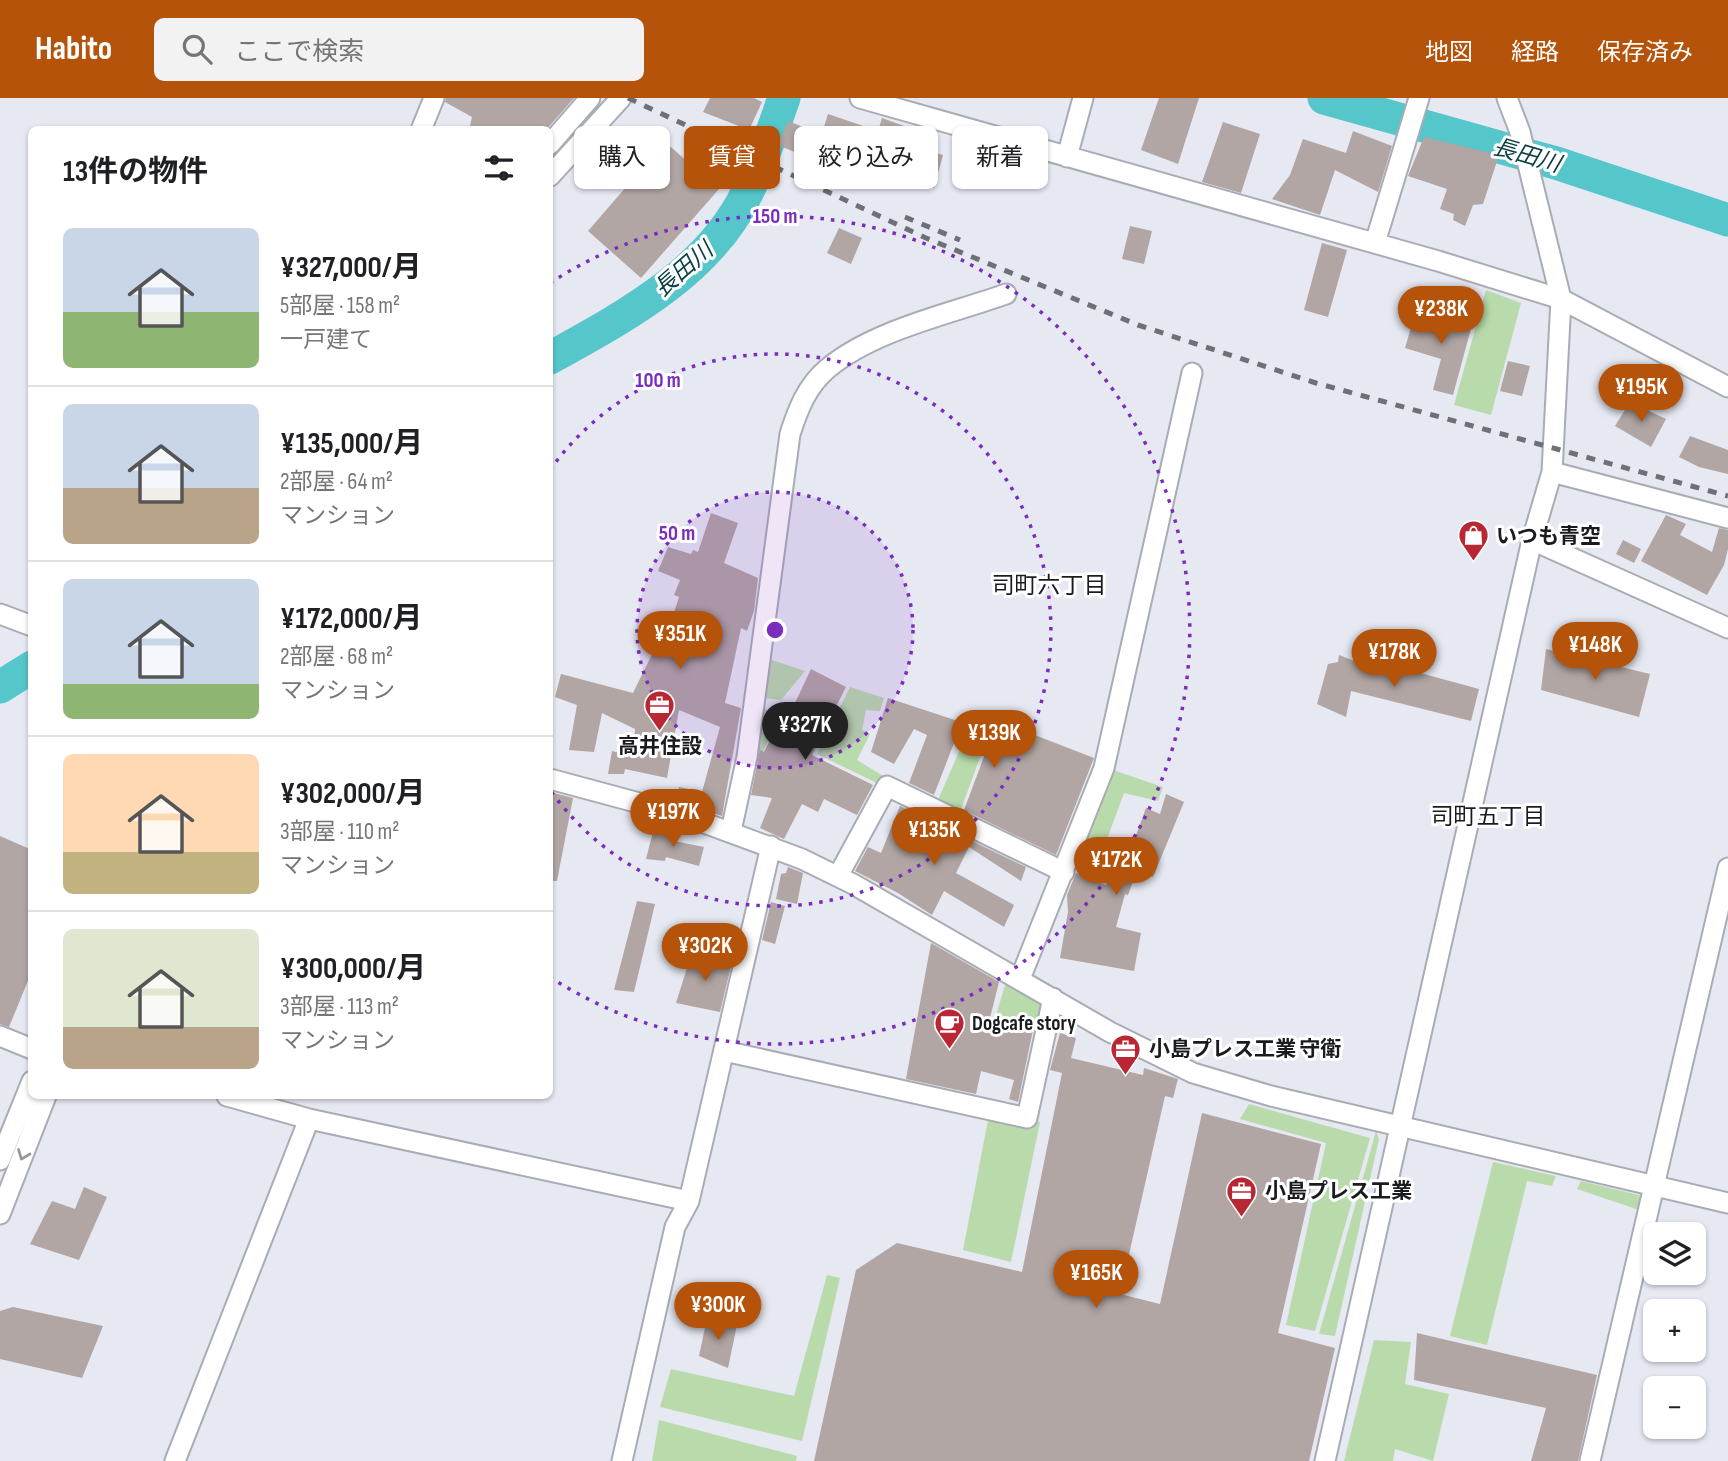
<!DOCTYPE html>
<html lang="ja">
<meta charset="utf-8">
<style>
:root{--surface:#fff;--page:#f2f2f2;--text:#202124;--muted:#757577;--line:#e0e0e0;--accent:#b45309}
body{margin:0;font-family:"Sofia Sans Condensed","Noto Sans JP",sans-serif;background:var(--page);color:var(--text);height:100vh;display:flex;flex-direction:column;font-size:26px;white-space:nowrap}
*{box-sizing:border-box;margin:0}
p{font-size:23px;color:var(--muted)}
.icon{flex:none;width:38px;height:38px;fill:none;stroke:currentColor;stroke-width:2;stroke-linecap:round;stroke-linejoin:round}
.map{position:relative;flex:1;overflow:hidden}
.drawer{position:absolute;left:28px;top:28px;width:525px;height:973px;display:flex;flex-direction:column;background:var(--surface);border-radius:10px;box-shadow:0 2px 5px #0004}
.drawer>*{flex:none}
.guide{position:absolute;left:574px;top:28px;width:665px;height:63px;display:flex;gap:14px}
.fabs{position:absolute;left:1643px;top:1124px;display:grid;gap:14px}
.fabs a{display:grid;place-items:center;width:63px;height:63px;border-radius:10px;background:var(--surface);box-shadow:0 2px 5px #0004;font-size:35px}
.price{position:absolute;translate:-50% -60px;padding:0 16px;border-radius:24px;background:var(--accent);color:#fff;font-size:23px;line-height:46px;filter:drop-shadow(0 2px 4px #0008)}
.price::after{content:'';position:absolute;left:50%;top:42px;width:21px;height:16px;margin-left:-10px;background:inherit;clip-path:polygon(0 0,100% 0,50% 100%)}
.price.current{background:#222;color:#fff}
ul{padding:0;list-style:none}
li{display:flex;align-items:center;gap:21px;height:175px;padding:0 35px}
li+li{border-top:2px solid var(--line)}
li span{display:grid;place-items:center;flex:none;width:196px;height:140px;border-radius:10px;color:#555}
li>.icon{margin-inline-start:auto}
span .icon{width:84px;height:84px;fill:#fffc;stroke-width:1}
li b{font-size:30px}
h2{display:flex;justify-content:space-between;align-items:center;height:84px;padding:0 35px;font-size:30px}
.pill{padding:0 24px;border-radius:10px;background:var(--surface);box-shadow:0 2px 5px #0004;font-size:24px;line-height:63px}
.pill.current{background:var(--accent);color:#fff}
header{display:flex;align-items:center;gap:42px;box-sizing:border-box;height:98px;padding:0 35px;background:var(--accent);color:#fff}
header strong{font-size:33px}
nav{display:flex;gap:38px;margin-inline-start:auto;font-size:24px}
.search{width:490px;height:63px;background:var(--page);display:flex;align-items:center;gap:18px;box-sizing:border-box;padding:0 24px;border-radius:10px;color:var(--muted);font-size:26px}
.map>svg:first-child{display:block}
</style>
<header>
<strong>Habito</strong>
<div class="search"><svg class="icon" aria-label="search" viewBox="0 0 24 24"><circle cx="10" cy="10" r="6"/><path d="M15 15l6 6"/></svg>ここで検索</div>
<nav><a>地図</a><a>経路</a><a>保存済み</a></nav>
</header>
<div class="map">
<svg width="1728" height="1363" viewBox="0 0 1728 1363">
<rect width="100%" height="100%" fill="#e6e8f2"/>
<!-- green -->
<path fill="#b9dbac" d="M1486,192L1521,205L1491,317L1454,307Z
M769,561L805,573L781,602L762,600Z
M850,589L884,600L880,613L866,612L862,632L870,636L857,662L888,681L881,687L817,656Z
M759,610L781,615L760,660L752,659Z
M962,647L982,654L957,722L934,711Z
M1110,671L1163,689L1158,703L1124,695L1103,752L1082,754Z
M1007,881L1048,904L1042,933L996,917Z
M1249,1006L1370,1040L1315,1233L1286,1227L1326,1045L1240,1021Z
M989,1017L1040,1024L1011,1164L963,1152Z
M1376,1033L1379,1041L1335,1238L1319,1236Z
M1493,1064L1556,1078L1552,1088L1527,1083L1487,1247L1450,1238Z
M1581,1083L1647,1099L1642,1113L1577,1091Z
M827,1177L840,1180L802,1343L660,1309L671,1271L794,1298Z
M1374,1242L1411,1244L1405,1286L1449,1296L1433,1363L1395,1351L1393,1363H1344Z
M659,1322L797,1358L796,1363H652Z"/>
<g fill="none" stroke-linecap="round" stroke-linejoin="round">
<!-- river -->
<path stroke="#55c6ca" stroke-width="33" d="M1324,0L1556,65L1728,122
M550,260C624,219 708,175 747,95C762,65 773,31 784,0
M0,589L32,569"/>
</g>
<!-- building -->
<path fill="#b1a6a3" d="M446,0H574L546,32H469L472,19L445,4Z
M710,0H754L762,4L749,32L703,14Z
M1159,0H1199L1178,66L1141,52Z
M828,16L878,33L882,20L907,29L900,51L883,45L880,55L822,35Z
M788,23L808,31L799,56L778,47Z
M1223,24L1260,36L1241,95L1202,84Z
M1353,33L1392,48L1378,94L1335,72L1320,117L1272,101L1290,77L1303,41L1346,55Z
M1424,39L1499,57L1483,106L1473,107L1465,128L1453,122L1454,116L1440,111L1447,91L1408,78Z
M665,44L719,91L641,180L588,133Z
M919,50L943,57L934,90L909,83Z
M1130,128L1152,133L1144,166L1122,161Z
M839,130L862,140L851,166L827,155Z
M1322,145L1347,152L1328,219L1304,212Z
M1416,213L1472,227L1453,297L1433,292L1441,261L1405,250Z
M1508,263L1530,268L1522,298L1500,293Z
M1630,304L1666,321L1651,349L1615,328Z
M1690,338L1728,352V376L1699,369L1679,359Z
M711,415L738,425L724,465L758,480L754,513L747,533L741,530L725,605L741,610L722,718L676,702L679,689L702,694L720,629L679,612L667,680L625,671L624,676H608L612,653L633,658L635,631L602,615L594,654L569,652L577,607L555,599L561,576L633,595L657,546L663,549L679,499L674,497L680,482L658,473L668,449L691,456L693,452L698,454Z
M1666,417L1686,426L1680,437L1712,454L1719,430L1728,432V451L1724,467L1707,497L1641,463Z
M1623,442L1641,451L1634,465L1616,456Z
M1546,551L1650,576L1639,619L1541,592Z
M1339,557L1367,568L1369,561L1479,591L1471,623L1351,593L1346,619L1317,606L1328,566L1338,564Z
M811,571L846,589L812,657L873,687L857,717L824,701L818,714L802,706L784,741L760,730L772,700L751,697L760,652L764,654L780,622L786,624Z
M888,600L967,626L970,612L1094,660L1056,757L964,712L985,656L954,645L934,697L909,685L927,637L914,631L894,666L871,654Z
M550,694L573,700L557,783H550Z
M1166,696L1184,704L1153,779L1137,772L1128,797L1125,796L1116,829L1141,835L1134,873L1060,860L1068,814L1067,797L1076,775L1106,787L1115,766L1118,767L1129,747L1132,748L1146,710L1160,716Z
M900,708L1026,769L1021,783L969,749L956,775L1014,807L1004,829L944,793L932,817L898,795L855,773L868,749L881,755Z
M654,730L671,735L669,742L704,749L699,768L666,759L665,763L646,761Z
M0,738L32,752V873L9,929L0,926Z
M788,769L803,775L797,806L776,801L781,776L786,775Z
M637,803L655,806L634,894L614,892Z
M771,804L785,808L775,846L762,842Z
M931,845L999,884L990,920L1033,932L1018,1004L1009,1001L1014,982L981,973L976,996L906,981Z
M691,857L732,864L720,914L676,905Z
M1060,935L1076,940L1071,960L1143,977L1144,970L1178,981L1173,1000L1165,998L1120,1196L1160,1206L1202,1015L1321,1046L1278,1235L1335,1250L1309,1363H814L856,1172L897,1145L1022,1174L1062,975L1050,972Z
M84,1089L107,1099L79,1162L30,1146L52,1103L75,1111Z
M13,1209L103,1228L82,1280L0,1261V1213Z
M707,1220L737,1227L728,1270L699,1258Z
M1417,1235L1597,1277L1578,1363H1531L1546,1310L1414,1282Z"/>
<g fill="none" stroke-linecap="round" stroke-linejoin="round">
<defs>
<path id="minor" d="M860,0L1438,163L1561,201L1728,289
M421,32L434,0
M550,46L590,0
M1067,59L1083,0
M550,78L621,0
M1375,145L1419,0
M1552,374L1728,420
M1532,442L1728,530
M0,516L32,528
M550,681L680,716L802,761L853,786L1110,934L1193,975L1271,998L1728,1105
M731,733L747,659L790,336C798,311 807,288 827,271C873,232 950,216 1006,196
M838,778L887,688L1064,774
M1020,881L1104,670L1192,275
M0,938L32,951
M724,953L1027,1020L1053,900
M227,998L309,1021L689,1103
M0,1062L32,983
M0,1116L46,998
M175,1363L309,1021
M622,1363L675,1129L689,1103L771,748
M1325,1363L1532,442L1552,374L1561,201L1520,34L1507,0
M1590,1363L1728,770"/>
</defs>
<!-- minor casing -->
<use href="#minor" stroke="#a9acb5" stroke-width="23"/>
<!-- minor -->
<use href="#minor" stroke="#fff" stroke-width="19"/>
<!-- rail -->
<path stroke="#6e7076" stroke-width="5" stroke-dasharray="9 9" stroke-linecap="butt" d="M628,0L926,140L1138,227L1316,285L1728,398
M905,119L960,142"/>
</g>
<!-- one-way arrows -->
<defs><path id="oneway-chevron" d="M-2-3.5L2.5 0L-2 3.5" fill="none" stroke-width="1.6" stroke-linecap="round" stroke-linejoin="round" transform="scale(1.75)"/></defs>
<use stroke="#98989a" href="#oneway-chevron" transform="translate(23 1057) rotate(111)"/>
<!-- distance rings -->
<circle cx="775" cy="532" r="138" fill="#7b2cbf" fill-opacity=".12"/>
<g fill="none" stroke="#7b2cbf" stroke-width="3.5" stroke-dasharray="3.5 7">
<circle cx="775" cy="532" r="138"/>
<path d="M550 372A276 276 0 1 1 550 692"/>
<path d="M550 185A414 414 0 1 1 550 879"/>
</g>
<!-- icons -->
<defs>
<symbol id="shop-pin" viewBox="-11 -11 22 30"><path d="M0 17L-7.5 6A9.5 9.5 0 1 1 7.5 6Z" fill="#b82733" stroke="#fff"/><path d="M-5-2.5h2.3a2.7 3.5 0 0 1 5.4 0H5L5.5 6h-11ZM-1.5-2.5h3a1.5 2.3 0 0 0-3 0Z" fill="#fff"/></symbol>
<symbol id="office-pin" viewBox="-11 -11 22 30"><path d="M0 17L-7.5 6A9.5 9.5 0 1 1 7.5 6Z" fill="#b82733" stroke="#fff"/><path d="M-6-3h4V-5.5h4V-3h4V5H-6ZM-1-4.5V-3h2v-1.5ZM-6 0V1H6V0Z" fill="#fff"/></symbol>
<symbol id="cafe-pin" viewBox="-11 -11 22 30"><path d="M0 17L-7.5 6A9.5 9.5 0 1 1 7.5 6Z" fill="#b82733" stroke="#fff"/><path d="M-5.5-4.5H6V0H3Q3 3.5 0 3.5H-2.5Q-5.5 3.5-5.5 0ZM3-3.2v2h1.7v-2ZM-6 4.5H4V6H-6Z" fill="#fff"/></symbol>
</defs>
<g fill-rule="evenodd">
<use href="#shop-pin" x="1456" y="420" width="35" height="47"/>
<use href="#office-pin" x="642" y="590" width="35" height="47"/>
<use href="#cafe-pin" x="932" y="908" width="35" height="47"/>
<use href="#office-pin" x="1108" y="934" width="35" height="47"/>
<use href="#office-pin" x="1224" y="1076" width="35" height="47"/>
</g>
<g text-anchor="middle" stroke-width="6" stroke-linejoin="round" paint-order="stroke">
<!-- poi labels -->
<g font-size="21" font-weight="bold" fill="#1a1b1f" stroke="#fff" text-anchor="start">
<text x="1496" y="445">いつも青空</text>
<text x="660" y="655" text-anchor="middle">高井住設</text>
<text x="972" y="932">Dogcafe story</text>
<text x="1149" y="958">小島プレス工業 守衛</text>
<text x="1265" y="1100">小島プレス工業</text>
</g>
<!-- water labels -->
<g font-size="23" font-style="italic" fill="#0c4143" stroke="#fff">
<text transform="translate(1527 57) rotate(16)" y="8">長田川</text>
<text transform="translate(683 171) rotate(-41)" y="8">長田川</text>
</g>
<!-- neighbourhood labels -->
<g font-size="23" fill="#1a1b1f" stroke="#fff">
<text x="1049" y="495">司町六丁目</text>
<text x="1488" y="726">司町五丁目</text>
</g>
</g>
<circle cx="775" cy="532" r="10" fill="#7b2cbf" stroke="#fff" stroke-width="3.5"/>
<g font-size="21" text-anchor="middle" font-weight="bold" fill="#7b2cbf" stroke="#fff" stroke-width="6" stroke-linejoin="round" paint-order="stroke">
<text x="775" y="125">150 m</text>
<text x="658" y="289">100 m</text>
<text x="677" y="442">50 m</text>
</g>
</svg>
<div class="fabs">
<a><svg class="icon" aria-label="layers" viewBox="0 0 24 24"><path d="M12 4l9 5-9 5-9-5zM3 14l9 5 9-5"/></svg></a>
<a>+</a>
<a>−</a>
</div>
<b class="price" style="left:1441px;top:248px">¥238K</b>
<b class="price" style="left:1641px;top:326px">¥195K</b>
<b class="price" style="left:680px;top:573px">¥351K</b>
<b class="price" style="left:1595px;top:584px">¥148K</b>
<b class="price" style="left:1394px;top:591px">¥178K</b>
<b class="price current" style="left:805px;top:664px">¥327K</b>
<b class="price" style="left:994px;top:672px">¥139K</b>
<b class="price" style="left:673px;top:751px">¥197K</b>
<b class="price" style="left:934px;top:769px">¥135K</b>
<b class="price" style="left:1116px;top:799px">¥172K</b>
<b class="price" style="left:705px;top:885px">¥302K</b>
<b class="price" style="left:1096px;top:1212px">¥165K</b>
<b class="price" style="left:718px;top:1244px">¥300K</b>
<div class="guide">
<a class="pill">購入</a>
<a class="pill current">賃貸</a>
<a class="pill">絞り込み</a>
<a class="pill">新着</a>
</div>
<section class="drawer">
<h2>13件の物件<svg class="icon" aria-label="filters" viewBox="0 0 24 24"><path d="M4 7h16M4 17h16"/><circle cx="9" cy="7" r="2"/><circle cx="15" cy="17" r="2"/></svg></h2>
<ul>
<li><span style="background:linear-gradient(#c9d6e8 60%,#8fb573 0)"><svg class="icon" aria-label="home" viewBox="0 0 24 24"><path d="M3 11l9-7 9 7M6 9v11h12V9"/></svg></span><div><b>¥327,000/月</b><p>5部屋 · 158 m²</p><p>一戸建て</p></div></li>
<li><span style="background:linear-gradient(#c9d6e8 60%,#b9a48a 0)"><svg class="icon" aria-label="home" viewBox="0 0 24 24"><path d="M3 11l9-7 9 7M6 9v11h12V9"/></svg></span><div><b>¥135,000/月</b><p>2部屋 · 64 m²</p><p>マンション</p></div></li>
<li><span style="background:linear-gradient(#c9d6e8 75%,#8fb573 0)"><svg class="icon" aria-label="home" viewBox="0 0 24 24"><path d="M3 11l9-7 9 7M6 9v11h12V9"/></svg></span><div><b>¥172,000/月</b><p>2部屋 · 68 m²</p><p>マンション</p></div></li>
<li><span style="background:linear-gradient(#ffd9b3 70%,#c2b280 0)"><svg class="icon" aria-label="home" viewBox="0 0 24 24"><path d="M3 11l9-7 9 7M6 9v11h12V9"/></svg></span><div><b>¥302,000/月</b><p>3部屋 · 110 m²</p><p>マンション</p></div></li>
<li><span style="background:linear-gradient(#dfe7d0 70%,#b9a48a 0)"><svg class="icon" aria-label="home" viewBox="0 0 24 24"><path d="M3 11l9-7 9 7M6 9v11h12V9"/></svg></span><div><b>¥300,000/月</b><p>3部屋 · 113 m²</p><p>マンション</p></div></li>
</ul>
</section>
</div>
